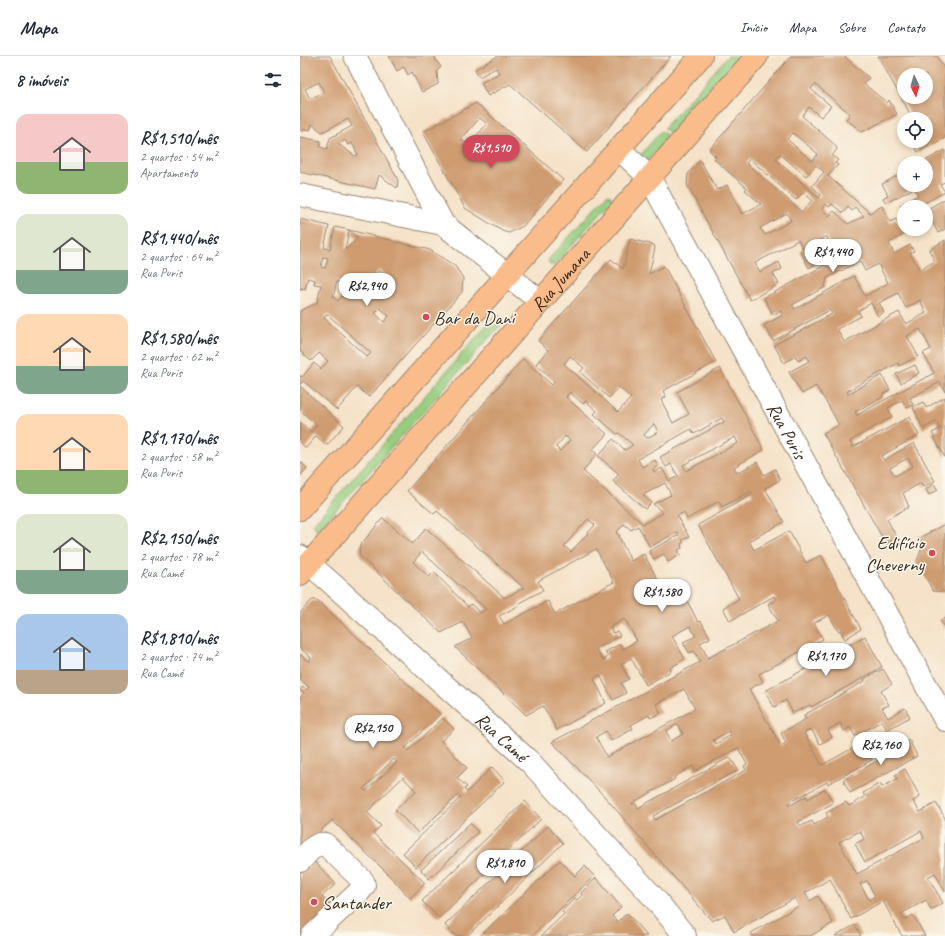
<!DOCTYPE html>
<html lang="pt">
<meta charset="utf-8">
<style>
:root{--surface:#fff;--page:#f6f6f7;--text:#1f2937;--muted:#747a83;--line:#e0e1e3;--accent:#d1495b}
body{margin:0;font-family:Caveat,sans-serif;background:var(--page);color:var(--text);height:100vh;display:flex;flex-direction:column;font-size:15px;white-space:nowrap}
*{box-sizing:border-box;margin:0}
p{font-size:13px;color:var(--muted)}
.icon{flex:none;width:22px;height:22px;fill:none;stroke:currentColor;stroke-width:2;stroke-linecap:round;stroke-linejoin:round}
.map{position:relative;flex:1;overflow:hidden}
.side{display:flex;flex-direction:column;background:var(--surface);width:300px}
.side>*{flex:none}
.needle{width:26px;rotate:175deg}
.controls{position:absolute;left:597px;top:12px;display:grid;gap:8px}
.controls a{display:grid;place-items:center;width:36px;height:36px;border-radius:50%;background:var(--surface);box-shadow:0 2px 6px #0003;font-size:20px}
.price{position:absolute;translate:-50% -34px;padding:0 9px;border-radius:14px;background:#fff;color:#222;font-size:13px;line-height:26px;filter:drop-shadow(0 1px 2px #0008)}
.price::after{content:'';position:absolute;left:50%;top:24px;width:12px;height:9px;margin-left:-6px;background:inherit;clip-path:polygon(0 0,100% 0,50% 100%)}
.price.selected{background:var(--accent);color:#fff}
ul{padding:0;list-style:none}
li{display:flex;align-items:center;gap:12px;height:100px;padding:0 16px}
li span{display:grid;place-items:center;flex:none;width:112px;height:80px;border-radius:12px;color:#555}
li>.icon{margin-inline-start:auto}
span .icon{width:48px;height:48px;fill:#fffc;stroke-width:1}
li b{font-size:17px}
h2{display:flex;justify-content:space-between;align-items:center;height:48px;padding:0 16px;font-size:17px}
header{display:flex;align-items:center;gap:24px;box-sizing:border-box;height:56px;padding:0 20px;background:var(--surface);border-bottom:1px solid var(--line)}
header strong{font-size:19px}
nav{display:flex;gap:22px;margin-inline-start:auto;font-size:14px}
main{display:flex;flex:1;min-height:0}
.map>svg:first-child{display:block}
</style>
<header>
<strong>Mapa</strong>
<nav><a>Início</a><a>Mapa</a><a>Sobre</a><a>Contato</a></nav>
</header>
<main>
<section class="side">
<h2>8 imóveis<svg class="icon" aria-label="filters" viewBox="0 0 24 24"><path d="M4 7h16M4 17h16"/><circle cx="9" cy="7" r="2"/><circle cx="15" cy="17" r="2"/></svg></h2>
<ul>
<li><span style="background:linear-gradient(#f6c9c9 60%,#8fb573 0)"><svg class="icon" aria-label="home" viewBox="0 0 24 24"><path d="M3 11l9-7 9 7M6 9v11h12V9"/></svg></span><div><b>R$1,510/mês</b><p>2 quartos · 54 m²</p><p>Apartamento</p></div></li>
<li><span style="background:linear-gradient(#dfe7d0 70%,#7fa58c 0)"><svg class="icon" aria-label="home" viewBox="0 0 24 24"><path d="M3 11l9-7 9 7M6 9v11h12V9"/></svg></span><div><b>R$1,440/mês</b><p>2 quartos · 64 m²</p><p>Rua Puris</p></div></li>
<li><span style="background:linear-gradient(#ffd9b3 65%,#7fa58c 0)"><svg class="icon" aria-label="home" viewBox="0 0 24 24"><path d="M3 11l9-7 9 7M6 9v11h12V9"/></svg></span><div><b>R$1,580/mês</b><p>2 quartos · 62 m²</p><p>Rua Puris</p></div></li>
<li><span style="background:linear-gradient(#ffd9b3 70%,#8fb573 0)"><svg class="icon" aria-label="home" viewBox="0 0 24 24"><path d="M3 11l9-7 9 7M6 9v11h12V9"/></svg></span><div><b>R$1,170/mês</b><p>2 quartos · 58 m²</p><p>Rua Puris</p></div></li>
<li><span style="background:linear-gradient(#dfe7d0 70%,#7fa58c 0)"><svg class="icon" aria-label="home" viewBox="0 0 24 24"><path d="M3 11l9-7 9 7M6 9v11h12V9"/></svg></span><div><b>R$2,150/mês</b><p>2 quartos · 78 m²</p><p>Rua Camé</p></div></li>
<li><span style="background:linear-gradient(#a9c7e8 70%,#b9a48a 0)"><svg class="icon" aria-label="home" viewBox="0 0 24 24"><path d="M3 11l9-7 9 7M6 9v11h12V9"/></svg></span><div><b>R$1,810/mês</b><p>2 quartos · 74 m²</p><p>Rua Camé</p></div></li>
</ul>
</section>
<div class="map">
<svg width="645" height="880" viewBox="0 0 645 880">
<rect width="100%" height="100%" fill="#fbf7ec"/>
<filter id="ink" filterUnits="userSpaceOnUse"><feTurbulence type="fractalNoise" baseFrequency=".025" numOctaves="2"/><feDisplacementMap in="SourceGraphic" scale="8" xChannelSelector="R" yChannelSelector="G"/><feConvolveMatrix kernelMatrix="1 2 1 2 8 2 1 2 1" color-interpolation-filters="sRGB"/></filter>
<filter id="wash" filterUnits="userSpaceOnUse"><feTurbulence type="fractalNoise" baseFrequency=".012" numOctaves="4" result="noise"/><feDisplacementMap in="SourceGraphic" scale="16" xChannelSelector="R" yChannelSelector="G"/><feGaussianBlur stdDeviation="0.9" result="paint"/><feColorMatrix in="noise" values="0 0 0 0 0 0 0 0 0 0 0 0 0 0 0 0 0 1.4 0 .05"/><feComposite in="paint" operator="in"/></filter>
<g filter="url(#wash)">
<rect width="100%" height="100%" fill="#f5e2c8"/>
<!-- green -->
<path fill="#96cd7f" stroke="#687c4e" d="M428,0H438L371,78L364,72Z
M361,75L369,81L344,108L337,103Z
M308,138L312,141V144L254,209H250L248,204Z
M199,259L203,263V266L20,472L16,473L14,470V467L193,262L196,260Z"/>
<g id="blocks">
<!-- building -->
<path fill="#cf9c71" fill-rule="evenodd" d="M0,0H30L97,122L98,126L97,132L79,119L75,133L0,116V81L21,85L20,91L27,93L30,82L52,70L48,63L22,76L12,68L10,74L4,73V75L0,74ZM19,26L24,36L10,43L5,33ZM45,84L48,89L52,87L58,99L55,100L38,88Z
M89,0H135V3L141,11L137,15L138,28L122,36L112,16L108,19L104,11L97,15Z
M198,0H371L287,96L210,28L188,40L181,27L199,17L196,12L179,21L175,13Z
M491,0H544L569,22L564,28L587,47L589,44L597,58L562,76L546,63L550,58L515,28L511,33L531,50L521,61L509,51L502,60L535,89L537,93L532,100L538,104L535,107L538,109L528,120L570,157L582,150L590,166L596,163L605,178L589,187L594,198L610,189L614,195L610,197L620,214L635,205L629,194L645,184V336L640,326L610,342L613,349L607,352L602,344L588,352L592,361L550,385L553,391L609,361L619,379L581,400L584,404L614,387L635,425L623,431L621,427L603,437L609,451L587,463L597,482L586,488L523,377L539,369L528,349L516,330L502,338L489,316L509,305L507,300L498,305L496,300L484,307L474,289L532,258L530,254L473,285L464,269L483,259L481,255L473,259L464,242L538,202L526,180L515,187L523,204L509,212L500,195L503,193L498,184L455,207L460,216L479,206L482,213L473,218L479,228L450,244L387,129L388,118L400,104L417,134L427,129L442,158L461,148L445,134L447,132L414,103L416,101L409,94ZM493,77L518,98L512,105L487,83ZM480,98L506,120L516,109L524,116L512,130L521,139L519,142L475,103ZM450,103L496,144L503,136L512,144L502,156L446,107ZM525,148L529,151L532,148L543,157L548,151L552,155L555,151L564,160L548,168L534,155L529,160L522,153ZM487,157L491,165L465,179L460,172ZM560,205L565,215L578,208L588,227L565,240L554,220L495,253L492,249L525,231L527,222ZM598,237L606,252L620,244L626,257L606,268L599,256L544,286L537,273L561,260L558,255L571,247L578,260L584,256L579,247ZM620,273L631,293L623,297L634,317L557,359L555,356L583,341L582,339L590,334L582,319L548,338L547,335L598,307L599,310L618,300L607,280ZM608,402L613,410L595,420L590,412Z
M578,0H637L645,14V82L618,96L612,85H626V63H613ZM604,19H626V41H604Z
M176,47L263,124L223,170L209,177L202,175L165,152L123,76ZM180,62L187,68L168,89L161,83Z
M645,94V126L640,128L645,136L617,151H604V156L600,149L618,139L614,132L586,147L583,142L588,139L582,128L604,116V129H626V107H621Z
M645,143V173L638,177L626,154Z
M0,163L29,170L24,192L30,193L35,171L49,174L130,194L155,210L163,222L162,236L69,341L57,331L37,354L3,325L0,329V319L2,321L14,307L21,313L28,305L19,297L11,305L0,295V255L17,247L21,229L14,228L15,224L8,222L5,233L1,232L0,235ZM49,174L58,182L45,194ZM23,201L28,202L25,212L21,211ZM79,214L87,221L73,236L75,237L70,243L61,235ZM45,222L53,228L38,245L33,241L37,225L41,228ZM80,252L89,260L84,266L75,257ZM27,258L71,297L67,301L24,262Z
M330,183L354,189L355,192L349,218L364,210L416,306L363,335L366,341L361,344L373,367L389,358L377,336L420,312L464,394L434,411L437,417L457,406L464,419L475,413L480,424L465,432L484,466L449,485L454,494L489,475L506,507L521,499L561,573L545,583L540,574L538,575L529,559L514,567L523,583L459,618L463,626L449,633L481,690L486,687L481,677L506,663L504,659L565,625L564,623L583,613L592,628L581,635L589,649L582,652L588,662L605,652L610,661L587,674L582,665L555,680L550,671L544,675L540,667L528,674L532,681L520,688L511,673L504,677L522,709L562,687L572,704L528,728L527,726L488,747L489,750L506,740L508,743L525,733L533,747L498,766L501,770L512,765L514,769L528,761L526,757L546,746L549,750L565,741L563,737L580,727L582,731L597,723L595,719L605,713L620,741L613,745L620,756L636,747L645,762V836L635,817L628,821L643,847L631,854L626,844L601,858L604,864L613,859L625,880H602L583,845L551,863L530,823L505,837L510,845L518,840L533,867L510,880H453L451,877L499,850L495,842L434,876L425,859L412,865L306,742L252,686L400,606L394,595L389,597L383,586L396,580L390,570L372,580L385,603L370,612L371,615L346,629L331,602L321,608L329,623L321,627L326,637L313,644L300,619L294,623L306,647L257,674L243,650L226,659L155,591L172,582L163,566L141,577L60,500L59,493L61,488L83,462L113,488L126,472L205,542L224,532L137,455L134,458L107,435L223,303L252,329L255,326L236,308L248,294L238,285L311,203L323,213ZM270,300L284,312L280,316L309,342L319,331L331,342L318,356L264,308ZM270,336L283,348L286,345L297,355L294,358L317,378L319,377L333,389L325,394L313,383L298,400L319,418L313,425L345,453L351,447L343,439L365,427L371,439L353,448L363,457L343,468L283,415L297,398L292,394L307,378L266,341ZM422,362L424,366L360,401L366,411L371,408L378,420L369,425L362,412L354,416L353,413L358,410L355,404L342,411L338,403L391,373L394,378ZM354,368L358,376L347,382L344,379ZM265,380L270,384L260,395L256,391ZM435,381L438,387L386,415L383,409ZM451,435L453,438L398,469L439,543L423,552L430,565L474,540L476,544L468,548L478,565L408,602L400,587L410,582L401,565L398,566L381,533L367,541L344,498L331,505L319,481L320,480L316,477L324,468L331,474L338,470L350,491L377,476L379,479L349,495L354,503L364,498L368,506L380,499L378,494L382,492L381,488L384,486L382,484L389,481L377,460L384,456L387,463L419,445L422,451ZM288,463L295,469L271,496L264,490ZM296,493L314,526L255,558L248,545L204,568L199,560L220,549L219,547L243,534L238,525ZM122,496L161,531L186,553L180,557L171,548L168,551L134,516L129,521L113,506ZM325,563L337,585L323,593L320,588L305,596L308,601L303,604L296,593L320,580L317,575L313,577L310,571ZM384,633L395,653L307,701L296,681L306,675L311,685L333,673L331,669L349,659L350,662L361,657L356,648ZM378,668L383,678L371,685L366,675ZM429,675L431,679L416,688L413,684ZM438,692L447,708L444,710L446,714L355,764L353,760L438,714L430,701L338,752L335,747L333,749L332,747L375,723L374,721L393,710L395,715ZM560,775L564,783L555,788L565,806L621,775L624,782L557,818L539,786ZM567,825L575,840L569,844L560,828Z
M615,309L619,317L601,327L596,318Z
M0,330L44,370L27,389L16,380L6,392L0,387V366L11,376L17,369L0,354Z
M645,341V402L632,377L640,373L636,365L623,373L613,351L623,346L626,352Z
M0,405L7,412L0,420Z
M634,428L638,434L629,439L626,433Z
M645,468V536L633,535L617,505L623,489L619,482Z
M12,544H17L140,658L105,692L108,695L143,662L154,673L141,685L167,712L157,722L167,731L164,733L167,736L192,711L205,725L116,811L103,797L161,741L158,739L118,777L95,754L116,735L103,721L67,756L81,770L73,777L125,827L110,842L85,815L32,764L0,794V642L4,637L0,634L2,631L6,634L9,631L0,624V598L9,606L11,602L0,592V557ZM94,703L97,706L66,735L63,733Z
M645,562V574L640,564Z
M565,580L582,611L511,651L510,649L493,657L486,644L474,651L465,635Z
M609,684L617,700L550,737L543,724L579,704L577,701Z
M225,745L241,763L139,862L122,845Z
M170,767L178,776L129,823L121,814Z
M248,770L263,787L167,880H156L145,869Z
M260,804L275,820L285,810L294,820L232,880H180Z
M14,805L36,828L22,840L33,851L3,880H0V815L2,817Z
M296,822L321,851L312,860L318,866L327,857L347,880H241L264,858L262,855L275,842L277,844L282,839L281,837Z
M555,869L561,880H535Z"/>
</g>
</g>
<g filter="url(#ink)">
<use href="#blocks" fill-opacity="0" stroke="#988673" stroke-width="1"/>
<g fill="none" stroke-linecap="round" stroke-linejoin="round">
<defs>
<g id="minor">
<path d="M55,0L143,168"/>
<path id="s1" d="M319,93L349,121L645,664"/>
<path d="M0,139L143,168L240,245"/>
<path id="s2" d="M0,500L29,525L230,706L356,844L385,880"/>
<path d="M0,805C7,798 15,786 25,788L63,825L64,830L59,836L12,880"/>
</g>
<g id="major">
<path d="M0,453L401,0"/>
<path id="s3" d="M0,518L457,0"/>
</g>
</defs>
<!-- minor casing -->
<use href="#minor" stroke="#988673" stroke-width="24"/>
<!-- major casing -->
<use href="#major" stroke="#988673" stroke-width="24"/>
<!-- minor -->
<use href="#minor" stroke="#fff" stroke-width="22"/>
<!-- major -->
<use href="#major" stroke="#fabc8b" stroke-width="22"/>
</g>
</g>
<!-- markers -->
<g fill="#d1495b" stroke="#fbf7ec" stroke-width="1.5">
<circle cx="126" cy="261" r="4"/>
<circle cx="632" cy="497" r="4"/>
<circle cx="14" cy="846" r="4"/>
</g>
<g text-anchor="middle" stroke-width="3" stroke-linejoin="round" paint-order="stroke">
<!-- street labels -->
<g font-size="19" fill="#3b2a1e" stroke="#fbf7ec">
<text dy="7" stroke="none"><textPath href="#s3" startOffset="393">Rua Jumana</textPath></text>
<text dy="7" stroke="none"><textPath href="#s1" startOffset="330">Rua Puris</textPath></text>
<text dy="7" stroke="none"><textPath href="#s2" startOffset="271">Rua Camé</textPath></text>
</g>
<!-- poi labels -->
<g font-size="19" fill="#3b2a1e" stroke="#fbf7ec" text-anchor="start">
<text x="134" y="268">Bar da Dani</text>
<text x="624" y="493" text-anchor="end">Edifício<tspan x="624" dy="22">Cheverny</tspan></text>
<text x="22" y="853">Santander</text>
</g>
</g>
</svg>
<div class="controls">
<a><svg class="needle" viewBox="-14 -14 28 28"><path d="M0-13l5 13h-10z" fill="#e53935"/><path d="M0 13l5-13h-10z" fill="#747a83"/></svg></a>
<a><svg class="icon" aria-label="locate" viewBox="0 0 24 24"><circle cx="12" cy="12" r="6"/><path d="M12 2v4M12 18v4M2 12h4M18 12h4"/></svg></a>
<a>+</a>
<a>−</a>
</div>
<b class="price selected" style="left:191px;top:113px">R$1,510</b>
<b class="price" style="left:533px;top:217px">R$1,440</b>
<b class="price" style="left:67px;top:251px">R$2,940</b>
<b class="price" style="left:362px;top:557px">R$1,580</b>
<b class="price" style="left:526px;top:621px">R$1,170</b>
<b class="price" style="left:73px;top:693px">R$2,150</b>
<b class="price" style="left:581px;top:710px">R$2,160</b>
<b class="price" style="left:205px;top:828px">R$1,810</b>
</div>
</main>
